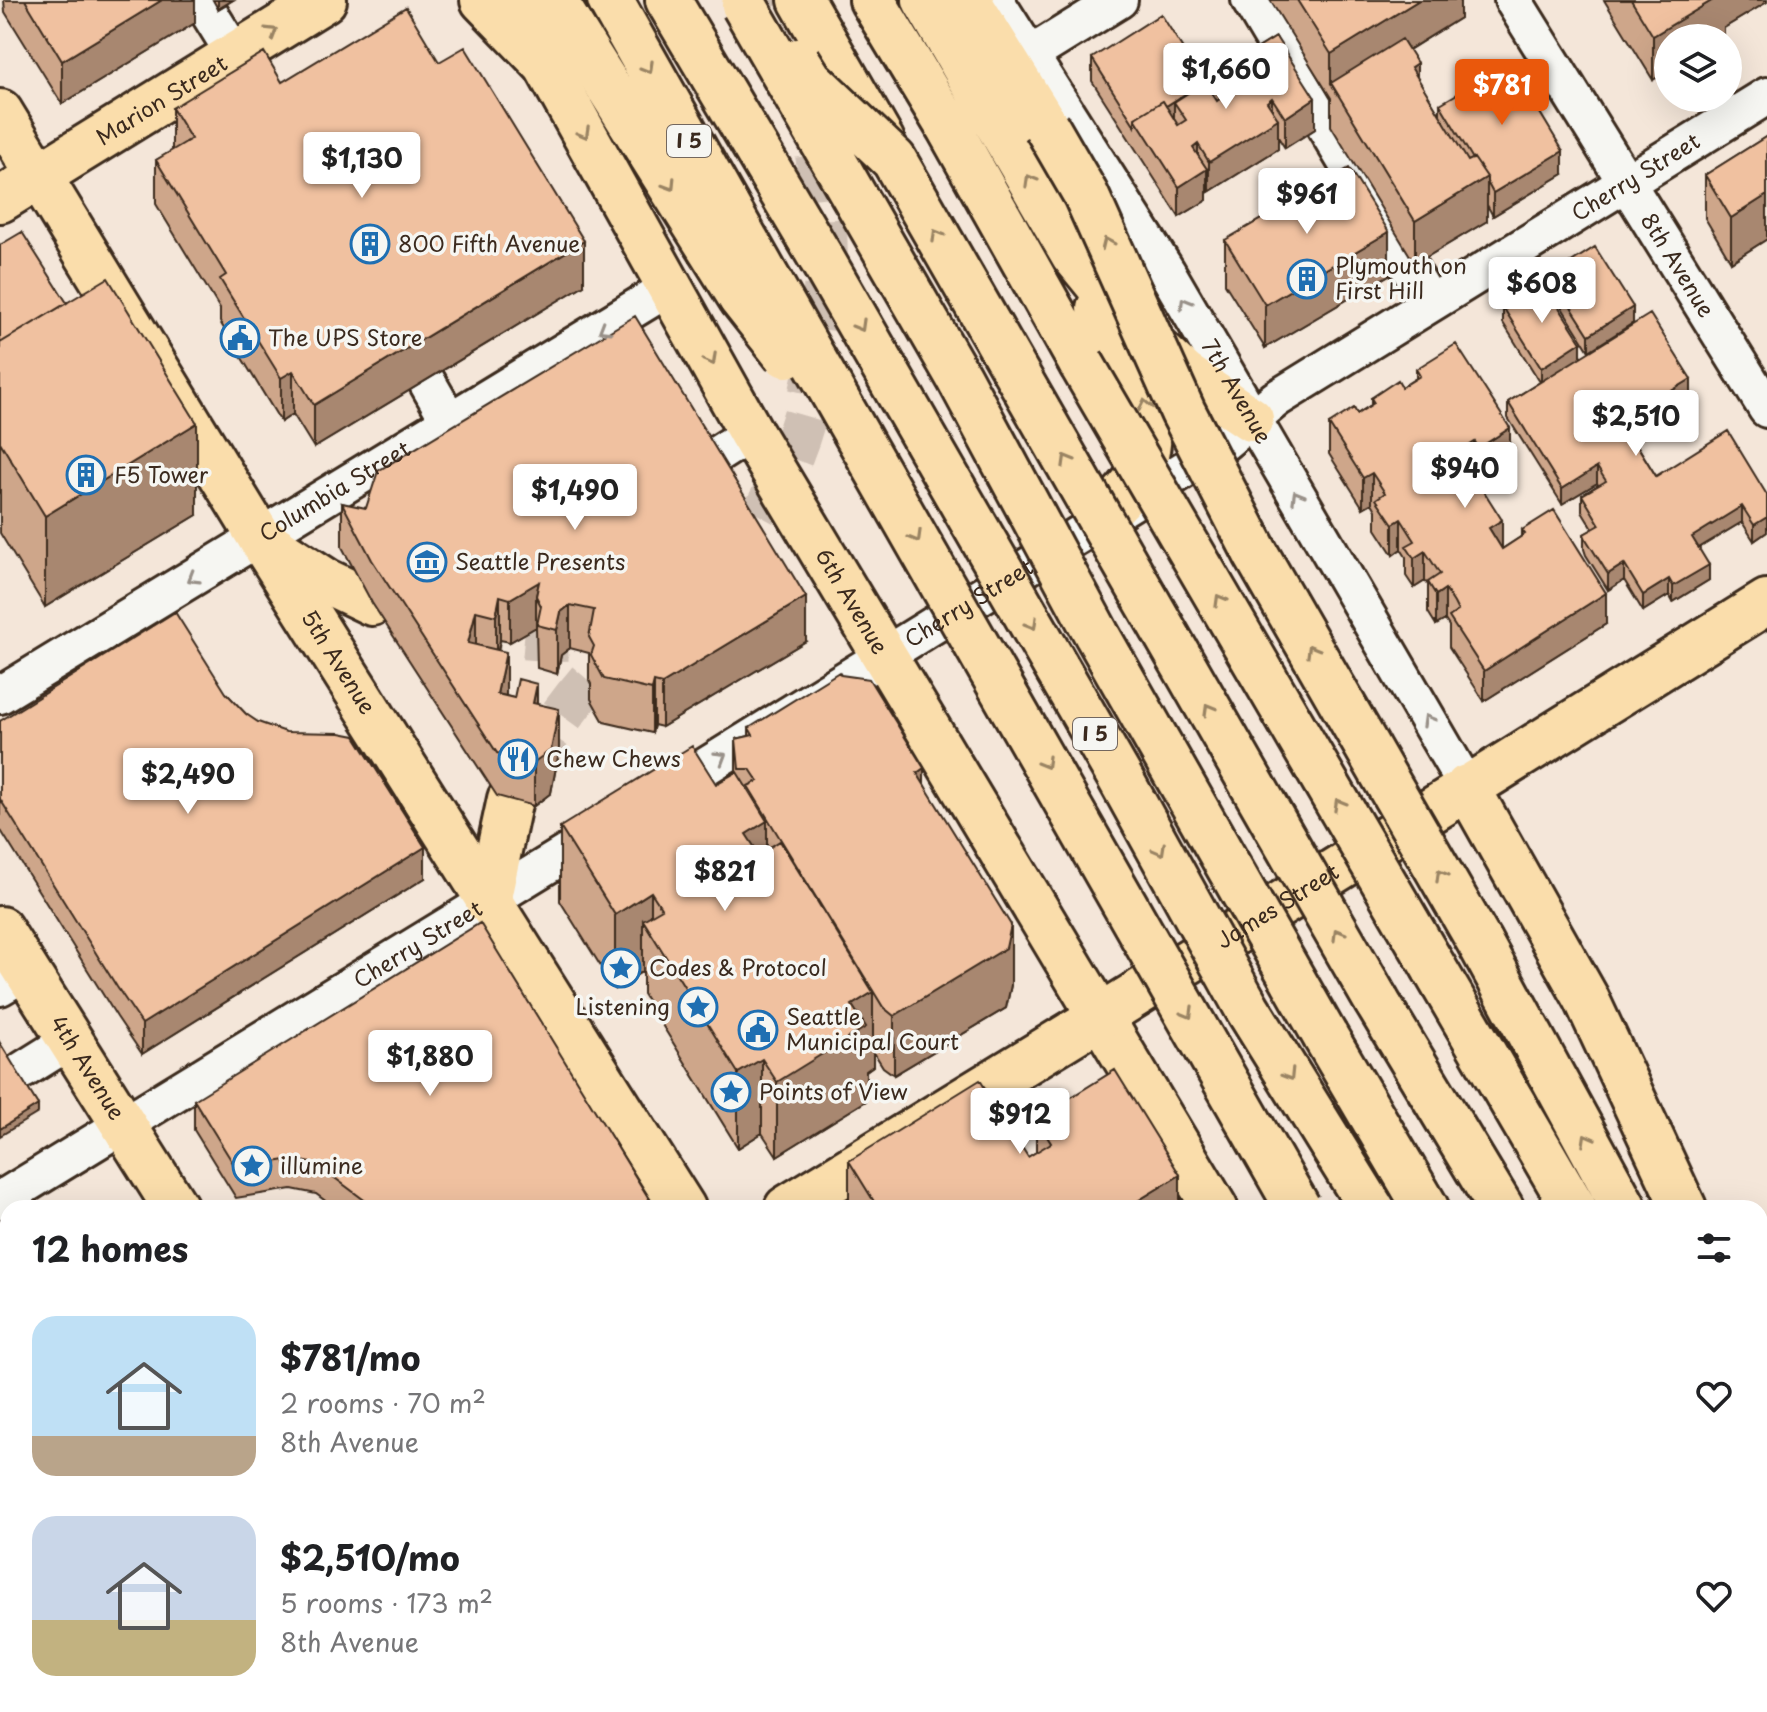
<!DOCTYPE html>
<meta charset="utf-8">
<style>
:root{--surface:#fff;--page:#f2f2f2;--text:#202124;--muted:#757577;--accent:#ea580c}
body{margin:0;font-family:"Playpen Sans",sans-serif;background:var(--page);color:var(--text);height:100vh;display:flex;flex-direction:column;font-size:30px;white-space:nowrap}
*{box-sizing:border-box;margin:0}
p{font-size:26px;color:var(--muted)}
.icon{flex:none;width:44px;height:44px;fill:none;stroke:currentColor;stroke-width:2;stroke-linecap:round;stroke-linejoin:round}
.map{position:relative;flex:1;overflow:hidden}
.panel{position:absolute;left:0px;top:1200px;width:1768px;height:512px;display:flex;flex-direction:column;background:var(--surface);border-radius:24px 24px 0 0;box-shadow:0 8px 32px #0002}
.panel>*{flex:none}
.tools{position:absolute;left:1654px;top:24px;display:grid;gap:16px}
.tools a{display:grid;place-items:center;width:88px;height:88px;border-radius:50%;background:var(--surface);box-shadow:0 8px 32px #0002;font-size:40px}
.price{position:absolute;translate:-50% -68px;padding:0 18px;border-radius:8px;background:#fff;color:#222;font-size:26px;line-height:52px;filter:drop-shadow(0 2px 4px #0008)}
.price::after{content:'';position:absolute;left:50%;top:48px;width:24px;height:18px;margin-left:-12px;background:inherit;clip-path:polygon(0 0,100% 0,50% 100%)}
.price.active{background:var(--accent);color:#fff}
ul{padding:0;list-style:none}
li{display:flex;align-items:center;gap:24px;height:200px;padding:0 32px}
li span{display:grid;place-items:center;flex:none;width:224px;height:160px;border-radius:24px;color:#555}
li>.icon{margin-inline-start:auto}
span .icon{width:96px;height:96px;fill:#fffc;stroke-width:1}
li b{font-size:34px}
h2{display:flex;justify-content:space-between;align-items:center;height:96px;padding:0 32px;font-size:34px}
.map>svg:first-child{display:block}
</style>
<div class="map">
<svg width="1767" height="1712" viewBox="0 0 1767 1712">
<rect width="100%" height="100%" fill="#f4e6d9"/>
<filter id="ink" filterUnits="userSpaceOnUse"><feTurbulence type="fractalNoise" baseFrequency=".0125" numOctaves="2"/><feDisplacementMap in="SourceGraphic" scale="16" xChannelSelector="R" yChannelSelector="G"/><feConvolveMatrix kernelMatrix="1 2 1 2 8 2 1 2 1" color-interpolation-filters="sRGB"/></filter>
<g filter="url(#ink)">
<!-- green -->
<path fill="#b8db96" stroke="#7a825a" stroke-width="2" d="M1055,1704H1216L1221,1712H1060Z"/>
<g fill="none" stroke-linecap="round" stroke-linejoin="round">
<!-- minor-tunnel -->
<path stroke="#cfc0b4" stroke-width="36" stroke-dasharray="36 18" stroke-linecap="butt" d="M411,1712L424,1704"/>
<!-- highway-tunnel -->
<path stroke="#cfc0b4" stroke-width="44" stroke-dasharray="44 22" stroke-linecap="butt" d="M722,569C746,548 762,518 776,490C849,345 837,145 771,0
M459,627C506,637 549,642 597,637
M526,771C553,723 589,676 629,640"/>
<defs>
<g id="minor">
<path d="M201,0L235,55"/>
<path id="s1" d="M995,0L1167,272L1467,787"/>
<path d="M1250,0L1430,303"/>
<path id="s2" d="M1513,0L1767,409"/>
<path d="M1030,55L1119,0"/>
<path d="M426,380L450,422"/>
<path d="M699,466L751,433"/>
<path id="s3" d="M0,695L670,287"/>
<path id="s4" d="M663,793L1211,453L1276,399L1767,96"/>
<path d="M0,987L27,971"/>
<path d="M23,1070L71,1040"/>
<path id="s5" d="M0,1200L603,831"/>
<path d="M761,1712L774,1704"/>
</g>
<g id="major">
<path id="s6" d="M483,0L546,65L751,433L1215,1208"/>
<path id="s7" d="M0,112L260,538L683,1208"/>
<path id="s8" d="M0,200L324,0"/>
<path id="s9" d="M0,929L176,1208"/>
<path id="s10" d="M787,1208L1101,1016L1767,602"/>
<path d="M0,1690L8,1685"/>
<path d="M476,1704L481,1712"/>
<path d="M989,1704L994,1712"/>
<path d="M1502,1704L1505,1712"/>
</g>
<path id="highway" d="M508,0L546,65
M554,0L741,298
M610,0L769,281
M668,0L821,258
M801,0L882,141
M872,0L949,128L1081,363
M925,0L1073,254L1130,324L1184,374L1251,419
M968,0L1046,126
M1098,521C1109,510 1122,498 1132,485C1174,426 1126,363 1099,308
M260,538L326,581L372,603
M1467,787L1586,998L1684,1208
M488,902L510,799
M1480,943L1624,1208
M1434,968L1574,1208
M1377,1002L1501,1208
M1325,1036L1426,1208
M1760,1355L1767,1367
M1760,1471L1767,1485
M1760,1598L1767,1607
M1532,1704L1539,1712
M1622,1704L1628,1712
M1719,1704L1726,1712"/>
</defs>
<!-- minor casing -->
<use href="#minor" stroke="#3b2a1e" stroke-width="42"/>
<!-- major casing -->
<use href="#major" stroke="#3b2a1e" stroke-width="50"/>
<!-- highway casing -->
<use href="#highway" stroke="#3b2a1e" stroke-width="50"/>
<!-- minor -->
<use href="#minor" stroke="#f6f6f2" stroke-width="36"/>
<!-- major -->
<use href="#major" stroke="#faddab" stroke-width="44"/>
<!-- highway -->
<use href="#highway" stroke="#faddab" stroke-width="44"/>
<defs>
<path id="highway-bridge" d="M744,5L959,378L1097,635L1325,1036
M798,61L810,80L894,160L1377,1002
M1046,126L1086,195L1183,412L1256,554L1480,943
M821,258L1119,776L1247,1008L1371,1208
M769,281L1298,1208
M741,298L786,355
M1081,363L1434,968"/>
</defs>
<!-- highway-bridge casing -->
<use href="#highway-bridge" stroke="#3b2a1e" stroke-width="50" stroke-linecap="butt"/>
<!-- highway-bridge -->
<use href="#highway-bridge" stroke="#faddab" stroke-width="44"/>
</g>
<!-- wall -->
<path fill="#cea68a" stroke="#3b2a1e" stroke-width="2" d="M4,0H195V23L62,104L5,12Z
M213,0H233L218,9Z
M1270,0H1460V18L1409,50L1417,78L1440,115V104L1563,174L1493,216L1487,205V221L1415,264L1331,126V98Z
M1604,0H1767V2L1724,28V36L1722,38H1668L1653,80Z
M1276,37L1315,129L1285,148L1278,137V149L1209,192L1207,189V200L1179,217L1092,81V58L1204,82L1210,91V78Z
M439,62L584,285L314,448L293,414L281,422L220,322V309L156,204V160L172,151V108L282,82Z
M1767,136V239L1731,262L1705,218V175Z
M1225,240L1389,275L1265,348L1225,284Z
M0,245L197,515L45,607L0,533Z
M1551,275L1633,323L1589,351L1551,290Z
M1503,307L1581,357L1691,395L1629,432L1656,476L1767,495V532L1754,541L1742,522L1699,548L1709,580L1673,602L1669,595L1643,611L1624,580L1608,590L1586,555L1584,549V534L1593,529L1582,511V495L1598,485L1597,483L1562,504L1508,418V402L1540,382L1503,323Z
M1416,369L1510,458L1479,478L1475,473L1473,474L1502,549L1522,536V530L1606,624L1484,701L1449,647V626L1445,620L1436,625L1428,612V585L1425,581L1414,588L1406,576V557L1401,549L1393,555L1376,529V510L1372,503L1363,508L1329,454V424L1357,414L1371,405V398L1402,387L1416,378Z
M342,503L806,641L662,727L654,725L652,733L604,722L591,699V684L589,680V653L570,648L561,655L557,674L537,668L536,627L510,642L500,640L498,650L506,696L537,704L559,752L551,793L534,806L497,796L372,603L342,547Z
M226,693L246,714L425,878L142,1054L117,1017L0,829V721Z
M749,728L924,784L1011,985L1006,1008L894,1075L883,1067L873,1051V1066L866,1071V1101L777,1156L762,1133L738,1148L643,994V971L615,989L560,901V827L716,784L736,772V739L749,736Z
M194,1100L651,1208H335L316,1194L292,1189L236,1198L194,1130Z
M1036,1119L1180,1208H849V1161L1028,1157L1036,1152Z
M589,1704H641L628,1712H594Z
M785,1704H981L986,1712H785Z
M1272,1704H1476V1712H1277Z"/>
<!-- shaded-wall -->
<path fill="#a88770" stroke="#3b2a1e" stroke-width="2" d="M162,0H195V23L62,104V61Z
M218,0H233L218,9Z
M1419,0H1460V18L1337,94L1331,83V54Z
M1713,0H1767V2L1724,28V36L1722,38H1668V71L1653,80V36Z
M1417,63V107L1411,67Z
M1204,82L1174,102V124H1138Z
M1272,98V122L1278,119V149L1209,192V162L1267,102Z
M1315,98V129L1285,148V118Z
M1198,144V174L1193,148Z
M1563,151V174L1493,216V193Z
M1207,169V200L1179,217V187Z
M1487,177V221L1415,264V221Z
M1767,195V239L1731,262V218Z
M1389,232V275L1265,348V305Z
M584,241V285L314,448V405Z
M1633,307V323L1589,351V335Z
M1581,342V358L1541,383V368Z
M293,371V414L281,422V378Z
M1691,379V395L1622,437V421Z
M197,423V515L45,607V516Z
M1510,428V458L1479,478V448Z
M1475,442V473L1455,485L1450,464L1452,457Z
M1597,467V483L1562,504V489Z
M1372,473V503L1363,508V478Z
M1742,506V522L1692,552V537Z
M1767,517V532L1754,541V525Z
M1401,519V549L1393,555V524Z
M1502,520V550L1489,528Z
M1425,551V581L1414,588V558Z
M1624,564V580L1608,590V574Z
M1709,565V580L1673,602V586Z
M1669,579V595L1643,611V595Z
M539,582L536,596V627L510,642V599Z
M1445,589V620L1436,625V595Z
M1606,593V624L1484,701V671Z
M500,596V640L496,659V616Z
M806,597V641L662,727V684Z
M570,605V648L561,655L557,674V630L561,612Z
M476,611V654L468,643Z
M506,652V696L497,694Z
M654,682V725L652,733V690Z
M537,684V727L533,703Z
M559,709V752L551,793L534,806V762Z
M924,768V827L917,773Z
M767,821V895L746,834Z
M425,847V878L142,1054V1024Z
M651,892V933L643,920V971L615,989V915Z
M1011,925V985L1006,1008L894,1075V1016Z
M873,992V1066L866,1071V1101L777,1156V1082L852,1005Z
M762,1059V1133L738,1148V1073Z
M38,1105V1113L0,1136V1129Z
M1180,1175V1208H1126Z
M651,1202V1208H642Z
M603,1704H641L628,1712H603Z
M1408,1704H1476V1712H1395Z"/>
<!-- building -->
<path fill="#f0c1a0" stroke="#3b2a1e" stroke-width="2" d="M25,0H162L62,61Z
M1297,0H1419L1331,54Z
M1631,0H1713L1653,36Z
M406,7L439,62L465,47L584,241L314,405L293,371L281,378L220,279L226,275L156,160L191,139L172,108L264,52L282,82Z
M1161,14L1204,82L1166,106L1163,101L1135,118V126L1092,58Z
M1276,37L1315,98L1285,118L1272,98L1267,102L1278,119L1209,162L1198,144L1193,148L1207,169L1179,187L1135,118L1163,101L1178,125L1186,120L1174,102L1205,82L1217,101L1222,97L1210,78Z
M1402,39L1417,63L1411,67L1468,161L1474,158L1487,177L1415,221L1331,83Z
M1510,63L1563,151L1493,193L1487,182V177L1474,158L1473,159L1440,104Z
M1767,136V195L1731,218L1705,175Z
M1349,168L1389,232L1265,305L1225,240Z
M22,232L67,303L0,343V245Z
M1595,247L1633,307L1589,335L1551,275Z
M108,278L197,423L45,516L0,442V343Z
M1543,282L1581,342L1541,368L1503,307Z
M1650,314L1691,379L1622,421L1656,476L1728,431L1767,495V517L1754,525L1742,506L1692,537L1709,565L1673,586L1669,579L1643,595L1624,564L1608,574L1586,539L1584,534L1600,525L1582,495L1606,481L1597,467L1562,489L1508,402Z
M635,316L806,597L662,684L654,682L652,690L604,679L591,655L594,646L589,637L594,610L570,605L561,612L557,630L537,625L541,606L536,596L539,582L510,599L500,596L496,616L476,611L468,643L506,652L497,694L514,698L518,679L537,684L533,703L559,709L551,750L534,762L497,753L372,560L342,503L366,508L378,471Z
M1456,344L1510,428L1479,448L1475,442L1452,457L1455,461L1450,464L1461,481L1473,474L1502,520L1489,528L1502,549L1525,534L1522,530L1554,510L1606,593L1484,671L1449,617L1458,611L1454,603L1445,589L1436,595L1428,582L1440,574L1425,551L1414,558L1406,546L1415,541L1401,519L1393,524L1376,499L1385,493L1372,473L1363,478L1329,424L1354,408L1357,414L1374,403L1371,398L1398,380L1402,387L1420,376L1416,369Z
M175,612L226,693L246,714L258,722L286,732L340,733L355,736L425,847L142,1024L117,987L0,799V721Z
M839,672L841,675L869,679L924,768L917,773L1011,925L1006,948L894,1016L883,1007L748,786L758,781L750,769H739L736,739L753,735L749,728Z
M692,746L716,784L737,772L767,821L746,834L759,854L780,841L873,992L852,1005L866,1027L777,1082L762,1059L738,1073L643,920L662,909L651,892L615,915L560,827Z
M480,923L651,1202L642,1208H375L316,1164L292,1159L236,1168L194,1100Z
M0,1043L38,1105L0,1129Z
M1115,1070L1180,1175L1126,1208H878L849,1161L980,1080L1028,1157L1051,1143L1036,1119Z
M52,1704H413L418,1712H38Z
M797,1704H981L986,1712H802Z
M1309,1704H1408L1395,1712H1314Z"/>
<!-- one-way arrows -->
<defs><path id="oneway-chevron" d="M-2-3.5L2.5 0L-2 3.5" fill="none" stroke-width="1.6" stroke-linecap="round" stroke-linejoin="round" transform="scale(2)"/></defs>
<g stroke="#9a8464">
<use href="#oneway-chevron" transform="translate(272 32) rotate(-32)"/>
<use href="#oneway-chevron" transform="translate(648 68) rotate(60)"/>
<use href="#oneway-chevron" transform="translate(584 133) rotate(61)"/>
<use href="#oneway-chevron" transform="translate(1030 180) rotate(-120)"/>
<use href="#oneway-chevron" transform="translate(670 185) rotate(58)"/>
<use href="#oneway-chevron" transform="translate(937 235) rotate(-120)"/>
<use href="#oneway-chevron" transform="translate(1107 243) rotate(-114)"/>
<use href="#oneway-chevron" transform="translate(860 326) rotate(60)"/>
<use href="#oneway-chevron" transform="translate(711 360) rotate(61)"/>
<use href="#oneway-chevron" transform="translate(1145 405) rotate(-102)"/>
<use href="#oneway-chevron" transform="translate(1067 460) rotate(-120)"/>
<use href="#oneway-chevron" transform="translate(916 537) rotate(60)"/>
<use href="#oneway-chevron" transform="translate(1220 600) rotate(-120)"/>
<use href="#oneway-chevron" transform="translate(1032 624) rotate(60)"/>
<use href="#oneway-chevron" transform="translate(1312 650) rotate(-120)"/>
<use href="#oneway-chevron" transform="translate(1209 709) rotate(-120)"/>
<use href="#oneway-chevron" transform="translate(1045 763) rotate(60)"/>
<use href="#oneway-chevron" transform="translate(1339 804) rotate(-120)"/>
<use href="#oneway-chevron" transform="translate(1160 850) rotate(61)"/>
<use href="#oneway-chevron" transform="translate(1441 875) rotate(-120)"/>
<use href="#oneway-chevron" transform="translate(1338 934) rotate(-120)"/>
<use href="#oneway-chevron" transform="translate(1188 1013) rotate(60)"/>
<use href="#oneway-chevron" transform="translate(1289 1075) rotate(58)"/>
<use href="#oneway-chevron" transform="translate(1587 1139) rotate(-119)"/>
</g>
<g stroke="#989088">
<use href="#oneway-chevron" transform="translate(1185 303) rotate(-120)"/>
<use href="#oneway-chevron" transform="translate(604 329) rotate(149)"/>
<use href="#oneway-chevron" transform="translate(1297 496) rotate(-120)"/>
<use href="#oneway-chevron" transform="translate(193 578) rotate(149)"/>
<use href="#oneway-chevron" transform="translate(1428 720) rotate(-120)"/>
<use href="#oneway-chevron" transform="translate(721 757) rotate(-32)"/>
</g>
</g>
<!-- icons -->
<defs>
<symbol id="building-ring" viewBox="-11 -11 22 22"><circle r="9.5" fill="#f6f6f2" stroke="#1f6fb2" stroke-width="1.5"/><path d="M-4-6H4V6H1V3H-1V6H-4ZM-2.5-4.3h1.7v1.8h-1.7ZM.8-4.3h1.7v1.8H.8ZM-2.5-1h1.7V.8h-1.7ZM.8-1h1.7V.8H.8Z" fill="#1f6fb2"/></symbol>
<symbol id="civic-ring" viewBox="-11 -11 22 22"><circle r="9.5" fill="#f6f6f2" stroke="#1f6fb2" stroke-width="1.5"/><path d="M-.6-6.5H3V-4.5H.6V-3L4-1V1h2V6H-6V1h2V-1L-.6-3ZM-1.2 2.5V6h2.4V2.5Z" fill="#1f6fb2"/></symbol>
<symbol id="museum-ring" viewBox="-11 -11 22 22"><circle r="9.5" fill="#f6f6f2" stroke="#1f6fb2" stroke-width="1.5"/><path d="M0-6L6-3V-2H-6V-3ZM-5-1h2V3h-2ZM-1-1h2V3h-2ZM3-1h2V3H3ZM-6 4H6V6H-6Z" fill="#1f6fb2"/></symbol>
<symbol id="restaurant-ring" viewBox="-11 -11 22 22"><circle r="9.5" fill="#f6f6f2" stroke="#1f6fb2" stroke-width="1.5"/><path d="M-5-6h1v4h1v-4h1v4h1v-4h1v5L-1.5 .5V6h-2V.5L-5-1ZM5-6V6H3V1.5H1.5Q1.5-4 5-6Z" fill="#1f6fb2"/></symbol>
<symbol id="sight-ring" viewBox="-11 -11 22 22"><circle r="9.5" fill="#f6f6f2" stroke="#1f6fb2" stroke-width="1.5"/><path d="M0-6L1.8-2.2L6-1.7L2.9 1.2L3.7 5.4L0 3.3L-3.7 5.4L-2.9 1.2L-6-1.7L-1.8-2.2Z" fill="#1f6fb2"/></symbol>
</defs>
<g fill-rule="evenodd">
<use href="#building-ring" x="348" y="222" width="44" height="44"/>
<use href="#building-ring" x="1285" y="257" width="44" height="44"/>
<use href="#civic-ring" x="218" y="316" width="44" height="44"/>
<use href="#building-ring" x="64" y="453" width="44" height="44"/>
<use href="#museum-ring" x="405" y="540" width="44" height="44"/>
<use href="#restaurant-ring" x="496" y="737" width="44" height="44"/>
<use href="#sight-ring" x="599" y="946" width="44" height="44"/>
<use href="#sight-ring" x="676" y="985" width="44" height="44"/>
<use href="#civic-ring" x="736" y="1008" width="44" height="44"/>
<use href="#sight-ring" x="709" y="1070" width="44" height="44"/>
<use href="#sight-ring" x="230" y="1144" width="44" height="44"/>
</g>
<g text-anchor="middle" stroke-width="7" stroke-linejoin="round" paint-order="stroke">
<!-- shield labels -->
<g fill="#f6f6f2" stroke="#73675e" stroke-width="2">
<rect x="667" y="125" width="44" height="32" rx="6"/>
<rect x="1073" y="718" width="44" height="32" rx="6"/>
</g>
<g font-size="20" font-weight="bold" fill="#3b2a1e">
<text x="689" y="148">I 5</text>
<text x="1095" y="741">I 5</text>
</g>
<!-- street labels -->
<g font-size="22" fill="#3b2a1e" stroke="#f6f6f2">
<text dy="8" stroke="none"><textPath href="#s8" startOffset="190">Marion Street</textPath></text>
<text dy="8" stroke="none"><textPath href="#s4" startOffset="1152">Cherry Street</textPath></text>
<text dy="8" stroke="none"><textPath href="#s2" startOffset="312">8th Avenue</textPath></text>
<text dy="8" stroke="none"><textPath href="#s1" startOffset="460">7th Avenue</textPath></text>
<text dy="8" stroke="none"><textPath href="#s3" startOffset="392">Columbia Street</textPath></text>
<text dy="8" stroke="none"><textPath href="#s6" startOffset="708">6th Avenue</textPath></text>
<text dy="8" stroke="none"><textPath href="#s4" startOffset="360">Cherry Street</textPath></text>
<text dy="8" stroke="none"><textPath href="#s7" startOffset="646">5th Avenue</textPath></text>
<text dy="8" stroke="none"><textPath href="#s10" startOffset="576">James Street</textPath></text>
<text dy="8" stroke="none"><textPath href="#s5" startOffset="490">Cherry Street</textPath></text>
<text dy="8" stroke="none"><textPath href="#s9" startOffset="164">4th Avenue</textPath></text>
</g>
<!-- poi labels -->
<g font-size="22" fill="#3b2a1e" stroke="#f6f6f2" text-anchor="start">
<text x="398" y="252">800 Fifth Avenue</text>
<text x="1335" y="274">Plymouth on<tspan x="1335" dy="25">First Hill</tspan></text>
<text x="268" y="346">The UPS Store</text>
<text x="114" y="483">F5 Tower</text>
<text x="455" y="570">Seattle Presents</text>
<text x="546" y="767">Chew Chews</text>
<text x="649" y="976">Codes &amp; Protocol</text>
<text x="670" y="1015" text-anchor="end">Listening</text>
<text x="786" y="1025">Seattle<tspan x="786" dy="25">Municipal Court</tspan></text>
<text x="759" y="1100">Points of View</text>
<text x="280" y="1174">illumine</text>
</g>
</g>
</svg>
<div class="tools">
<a><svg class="icon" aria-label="layers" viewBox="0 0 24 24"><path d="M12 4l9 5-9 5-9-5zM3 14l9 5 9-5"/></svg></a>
</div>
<b class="price" style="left:1226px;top:111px">$1,660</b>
<b class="price active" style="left:1502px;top:127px">$781</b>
<b class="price" style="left:362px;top:200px">$1,130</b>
<b class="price" style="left:1307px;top:236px">$961</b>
<b class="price" style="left:1542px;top:325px">$608</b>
<b class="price" style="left:1636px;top:458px">$2,510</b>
<b class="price" style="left:1465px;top:510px">$940</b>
<b class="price" style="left:575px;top:532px">$1,490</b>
<b class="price" style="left:188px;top:816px">$2,490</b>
<b class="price" style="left:725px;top:913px">$821</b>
<b class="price" style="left:430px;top:1098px">$1,880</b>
<b class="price" style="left:1020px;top:1156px">$912</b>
<section class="panel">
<h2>12 homes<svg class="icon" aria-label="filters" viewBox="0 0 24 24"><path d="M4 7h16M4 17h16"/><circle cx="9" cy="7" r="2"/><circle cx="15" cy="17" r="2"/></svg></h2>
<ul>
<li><span style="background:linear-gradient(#bfe0f5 75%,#b9a48a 0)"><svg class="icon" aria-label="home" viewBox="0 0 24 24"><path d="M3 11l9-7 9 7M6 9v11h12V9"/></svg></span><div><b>$781/mo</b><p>2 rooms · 70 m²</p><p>8th Avenue</p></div><svg class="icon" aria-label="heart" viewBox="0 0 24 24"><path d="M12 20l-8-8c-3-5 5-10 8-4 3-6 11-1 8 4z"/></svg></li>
<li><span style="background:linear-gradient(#c9d6e8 65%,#c2b280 0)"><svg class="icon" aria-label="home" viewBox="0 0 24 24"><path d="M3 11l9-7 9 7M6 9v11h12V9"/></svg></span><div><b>$2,510/mo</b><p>5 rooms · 173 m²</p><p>8th Avenue</p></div><svg class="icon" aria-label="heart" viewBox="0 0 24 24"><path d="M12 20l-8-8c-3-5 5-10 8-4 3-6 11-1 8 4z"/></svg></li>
</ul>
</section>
</div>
